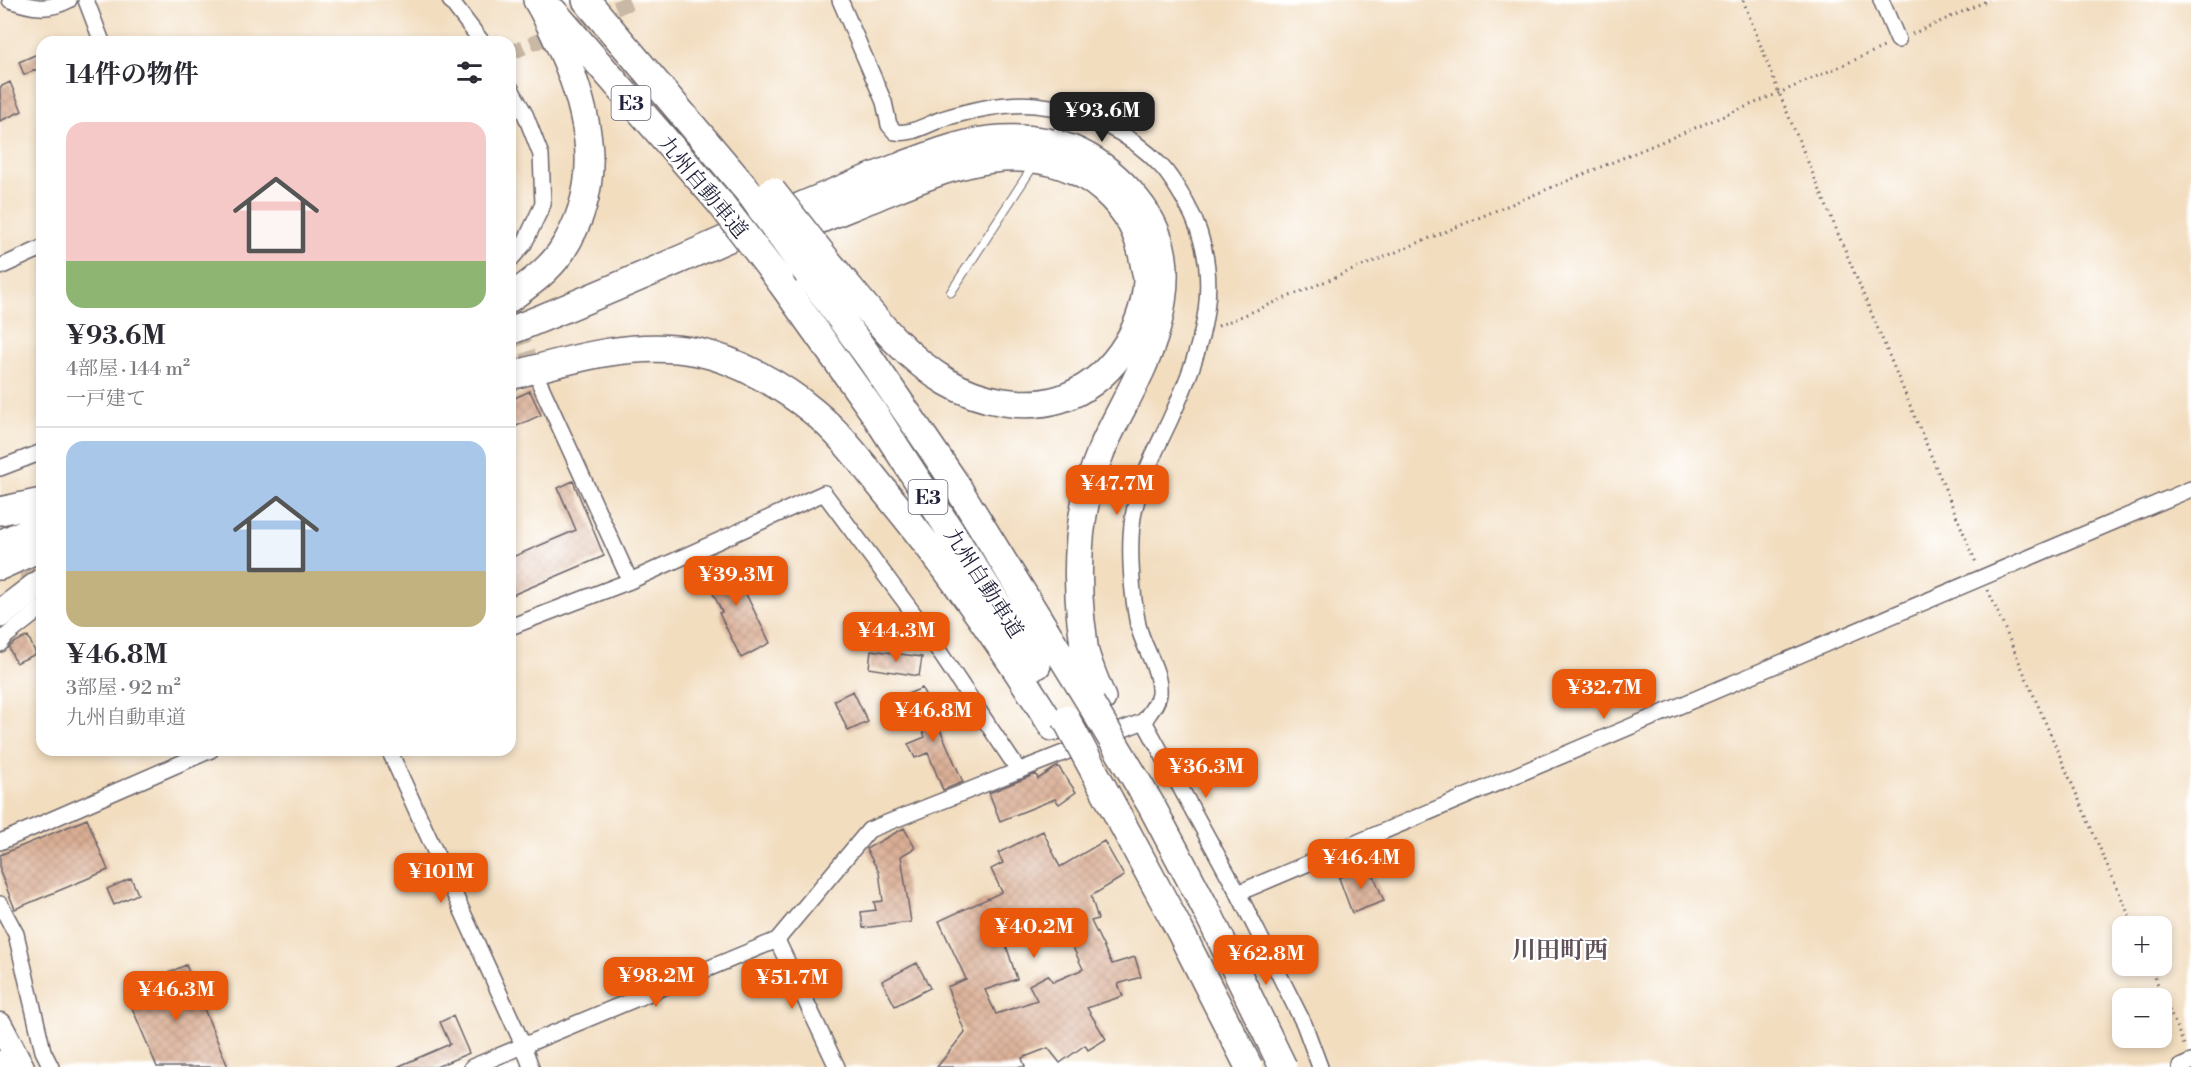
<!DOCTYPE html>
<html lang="ja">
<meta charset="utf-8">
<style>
:root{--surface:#fff;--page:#f7f7f7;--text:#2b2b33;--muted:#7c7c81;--line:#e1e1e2;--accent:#ea580c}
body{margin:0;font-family:"Libre Bodoni","Noto Serif JP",serif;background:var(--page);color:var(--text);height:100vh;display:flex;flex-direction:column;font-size:22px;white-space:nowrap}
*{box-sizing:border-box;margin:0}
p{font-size:20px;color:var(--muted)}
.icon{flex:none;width:33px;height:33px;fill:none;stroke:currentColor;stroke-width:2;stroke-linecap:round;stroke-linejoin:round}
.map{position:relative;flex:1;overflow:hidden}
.drawer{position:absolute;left:36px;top:36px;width:480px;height:720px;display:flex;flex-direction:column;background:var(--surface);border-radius:18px;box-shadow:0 3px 9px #0003}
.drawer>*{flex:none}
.buttons{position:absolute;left:2112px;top:916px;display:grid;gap:12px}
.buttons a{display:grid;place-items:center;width:60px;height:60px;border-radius:12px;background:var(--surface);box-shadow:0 3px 9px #0003;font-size:30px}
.price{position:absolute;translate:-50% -51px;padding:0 14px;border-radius:12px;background:var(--accent);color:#fff;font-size:20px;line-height:39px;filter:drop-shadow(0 2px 3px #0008)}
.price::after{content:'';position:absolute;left:50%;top:36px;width:18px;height:14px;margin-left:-9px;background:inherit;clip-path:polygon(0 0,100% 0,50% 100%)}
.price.on{background:#222;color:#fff}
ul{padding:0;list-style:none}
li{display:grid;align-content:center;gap:12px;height:318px;padding:0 30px}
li+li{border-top:2px solid var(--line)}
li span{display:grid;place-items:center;height:186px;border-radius:18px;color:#555}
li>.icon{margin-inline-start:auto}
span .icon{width:108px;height:108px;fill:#fffc;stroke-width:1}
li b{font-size:26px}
h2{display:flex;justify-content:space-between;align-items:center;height:72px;padding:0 30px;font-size:26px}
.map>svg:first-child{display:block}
</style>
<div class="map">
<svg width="2191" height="1067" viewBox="0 0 2191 1067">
<defs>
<pattern id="building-cross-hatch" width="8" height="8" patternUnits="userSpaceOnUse" patternTransform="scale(1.5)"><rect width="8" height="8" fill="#daae94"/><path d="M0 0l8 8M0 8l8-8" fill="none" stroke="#bb9580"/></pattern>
</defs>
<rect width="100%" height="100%" fill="#fff"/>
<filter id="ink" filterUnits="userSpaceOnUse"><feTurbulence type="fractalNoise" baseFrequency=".0167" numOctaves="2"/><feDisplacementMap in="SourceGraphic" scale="12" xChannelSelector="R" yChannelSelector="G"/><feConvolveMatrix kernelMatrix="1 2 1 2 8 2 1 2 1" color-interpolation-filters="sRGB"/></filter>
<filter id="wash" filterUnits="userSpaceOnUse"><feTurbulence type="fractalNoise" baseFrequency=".008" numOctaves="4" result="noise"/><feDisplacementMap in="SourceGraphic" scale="24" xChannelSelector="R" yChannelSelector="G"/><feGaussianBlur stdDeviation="1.35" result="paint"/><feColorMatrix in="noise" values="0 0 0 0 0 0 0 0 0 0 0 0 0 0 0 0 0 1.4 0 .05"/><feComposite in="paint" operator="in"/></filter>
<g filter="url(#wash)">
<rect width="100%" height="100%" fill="#f2ddbf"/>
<g id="blocks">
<!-- building -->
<path fill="url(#building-cross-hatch)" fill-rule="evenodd" d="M42,52V67L24,75L19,62Z
M10,82L22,111L0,121V87Z
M530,391L541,415L510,429V400Z
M573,481L604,556L510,596V558L576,530L558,488Z
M732,556L746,586L743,588L770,643L741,658L719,613L722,612L702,571Z
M28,636L36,654L16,663L9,648L15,642Z
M871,650L922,657L919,676L869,668Z
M922,688L963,782L943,790L928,753L915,758L908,744L925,737L908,694Z
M853,691L868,722L848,731L834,700Z
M1058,766L1076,792L1059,804L1055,799L1000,821L989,793L1036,774L1038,779Z
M87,819L108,870L15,909L0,872V855Z
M904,828L915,848L901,856L911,922L863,928L861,912L876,910L874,902L883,901L879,872L866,849Z
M1043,831L1060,867L1104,841L1124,876L1091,896L1098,919L1091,921L1112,964L1135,957L1141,977L1118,984L1123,996L1087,1008L1106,1039L1088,1050L1085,1045L1060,1063L1048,1048L1022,1058L1025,1067H937L965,1032L947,987L966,979L939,921L1002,892L991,869L1003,863L998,853ZM1058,915L1083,969L1053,982L1048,975L1029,985L1037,1000L996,1014L985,990L1017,979L1006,945Z
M1370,866L1384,901L1352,913L1339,878Z
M131,878L138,894L114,905L107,889Z
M917,963L930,988L895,1006L882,981Z
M186,965L228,1067H157L125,991Z
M453,1016L469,1053L436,1067H397L450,1044L440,1022Z"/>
</g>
</g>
<g filter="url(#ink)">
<use href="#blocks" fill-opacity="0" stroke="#6b6369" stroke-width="1.5"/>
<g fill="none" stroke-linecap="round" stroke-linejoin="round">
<!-- minor-tunnel -->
<path stroke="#c8b8a5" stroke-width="15" stroke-dasharray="15 8" stroke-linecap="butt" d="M510,53L635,0
M510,309L536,374
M1,505L36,594"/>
<defs>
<path id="service" d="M1057,132L1070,111
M951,292L1030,171"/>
<path id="minor" d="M10,0C32,8 48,11 69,0
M86,0L102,42
M450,0L482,42
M1881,0L1898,40
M510,87L525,114L541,155L543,204L524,244L510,260
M0,267L42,248
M540,384L630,581
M0,468L42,452
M510,627L630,581L824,493L914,614L1019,771
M0,644L6,636L42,608
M1144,721L1238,893L1304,1024L1320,1067
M389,750L523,1045L531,1067
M0,842L211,750
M1238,893L2191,489
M0,904L16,934L43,1051L51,1067
M777,940L837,1067
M472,1067L777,940L869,830L1144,721C1149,713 1158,703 1159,694C1161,670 1143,648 1138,625C1132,595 1128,548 1133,517C1139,482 1155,452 1170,420C1203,348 1228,275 1185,201C1178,189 1171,177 1162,167C1130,132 1082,109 1035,105C1007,102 968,111 942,119C926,125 911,135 895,132L889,125L884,102L840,0
M2180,1067L2191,1062"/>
<path id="trunk" d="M0,1025L22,1067
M0,1063L2,1067"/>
<path id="motorway" d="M586,0L751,195
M554,12L721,204
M781,236C817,220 854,206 890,191C927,176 963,161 1003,158C1040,156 1076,165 1104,190C1127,210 1139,233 1144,263C1145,269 1147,275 1147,281C1144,331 1110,383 1060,399C1024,410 979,401 947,382C899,354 865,305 829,263
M808,274L869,357L953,480L1091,704
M780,281L872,410L1037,665
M510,298C528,285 548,271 561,252C602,190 593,128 567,62C558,41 549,20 537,0
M510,331C600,295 689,256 778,216C817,199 856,183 896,168C931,155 963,141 1001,139C1055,136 1094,152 1130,192C1168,234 1170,274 1157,327C1145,371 1120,408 1102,449C1079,502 1075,564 1081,622C1083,632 1083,642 1085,652C1089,667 1096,683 1102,698
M510,376C571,359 634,340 698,352C737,360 783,386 814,412C842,435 864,466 887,494C948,568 1002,645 1053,727
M0,511L42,502
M0,544L42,525
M0,566L42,547
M0,614L42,582"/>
</defs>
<!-- service casing -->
<use href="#service" stroke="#6b6369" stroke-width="10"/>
<!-- minor casing -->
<use href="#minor" stroke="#6b6369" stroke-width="18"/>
<!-- trunk casing -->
<use href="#trunk" stroke="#6b6369" stroke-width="27"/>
<!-- motorway casing -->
<use href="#motorway" stroke="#6b6369" stroke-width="30"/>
<!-- path -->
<path stroke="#6b6369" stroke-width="3" stroke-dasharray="1.5 4.5" stroke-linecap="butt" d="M1743,0L1779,93L1977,565
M1912,34L1989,0
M1218,326L1779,93L1884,47
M1988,590L2134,927
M2150,966L2185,1047"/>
<!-- service -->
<use href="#service" stroke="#fff" stroke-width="8"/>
<!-- minor -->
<use href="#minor" stroke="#fff" stroke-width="15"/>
<!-- trunk -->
<use href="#trunk" stroke="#fff" stroke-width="24"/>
<!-- motorway -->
<use href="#motorway" stroke="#fff" stroke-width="27"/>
<defs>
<path id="motorway-bridge" d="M772,191L829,263
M751,195L808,274
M721,204L780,281
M1091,704L1151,805L1208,913L1283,1067
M1066,719L1180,931L1249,1067"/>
</defs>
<!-- motorway-bridge casing -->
<use href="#motorway-bridge" stroke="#6b6369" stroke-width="30" stroke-linecap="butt"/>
<!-- motorway-bridge -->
<use href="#motorway-bridge" stroke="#fff" stroke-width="27"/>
</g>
</g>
<g text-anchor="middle" stroke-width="4.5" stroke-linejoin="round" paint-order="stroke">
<!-- shield labels -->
<g fill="#fff" stroke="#646476" stroke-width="1.5">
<rect x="611.5" y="86" width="39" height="34" rx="4.5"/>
<rect x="908.5" y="480" width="39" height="34" rx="4.5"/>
</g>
<g font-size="20" font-weight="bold" fill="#22223b">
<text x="631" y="110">E3</text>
<text x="928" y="504">E3</text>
</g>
<!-- street labels -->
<g font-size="21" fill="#22223b" stroke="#fff">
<text transform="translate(703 187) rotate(50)" y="7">九州自動車道</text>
<text transform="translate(984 583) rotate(57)" y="7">九州自動車道</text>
</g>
<!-- quarter labels -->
<g font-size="24" font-weight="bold" fill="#62535a" stroke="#fff">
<text x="1560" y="958">川田町西</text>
</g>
</g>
</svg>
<div class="buttons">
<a>+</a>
<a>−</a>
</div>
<b class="price on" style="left:1102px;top:143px">¥93.6M</b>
<b class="price" style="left:1117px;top:516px">¥47.7M</b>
<b class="price" style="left:736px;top:607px">¥39.3M</b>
<b class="price" style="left:896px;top:663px">¥44.3M</b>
<b class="price" style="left:1604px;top:720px">¥32.7M</b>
<b class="price" style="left:933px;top:743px">¥46.8M</b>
<b class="price" style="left:1206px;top:799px">¥36.3M</b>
<b class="price" style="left:1361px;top:890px">¥46.4M</b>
<b class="price" style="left:441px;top:904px">¥101M</b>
<b class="price" style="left:1034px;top:959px">¥40.2M</b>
<b class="price" style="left:1266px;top:986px">¥62.8M</b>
<b class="price" style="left:656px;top:1008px">¥98.2M</b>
<b class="price" style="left:792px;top:1010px">¥51.7M</b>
<b class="price" style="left:176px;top:1022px">¥46.3M</b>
<section class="drawer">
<h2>14件の物件<svg class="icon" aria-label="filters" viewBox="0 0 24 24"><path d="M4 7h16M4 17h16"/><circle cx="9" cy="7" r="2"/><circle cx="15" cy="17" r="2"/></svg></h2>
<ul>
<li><span style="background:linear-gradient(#f6c9c9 75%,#8fb573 0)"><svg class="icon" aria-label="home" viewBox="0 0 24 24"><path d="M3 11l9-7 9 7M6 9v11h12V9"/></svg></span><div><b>¥93.6M</b><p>4部屋 · 144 m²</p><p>一戸建て</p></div></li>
<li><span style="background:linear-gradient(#a9c7e8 70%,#c2b280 0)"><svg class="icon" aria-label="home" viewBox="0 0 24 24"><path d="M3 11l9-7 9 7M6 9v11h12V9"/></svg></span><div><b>¥46.8M</b><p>3部屋 · 92 m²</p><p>九州自動車道</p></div></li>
</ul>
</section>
</div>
